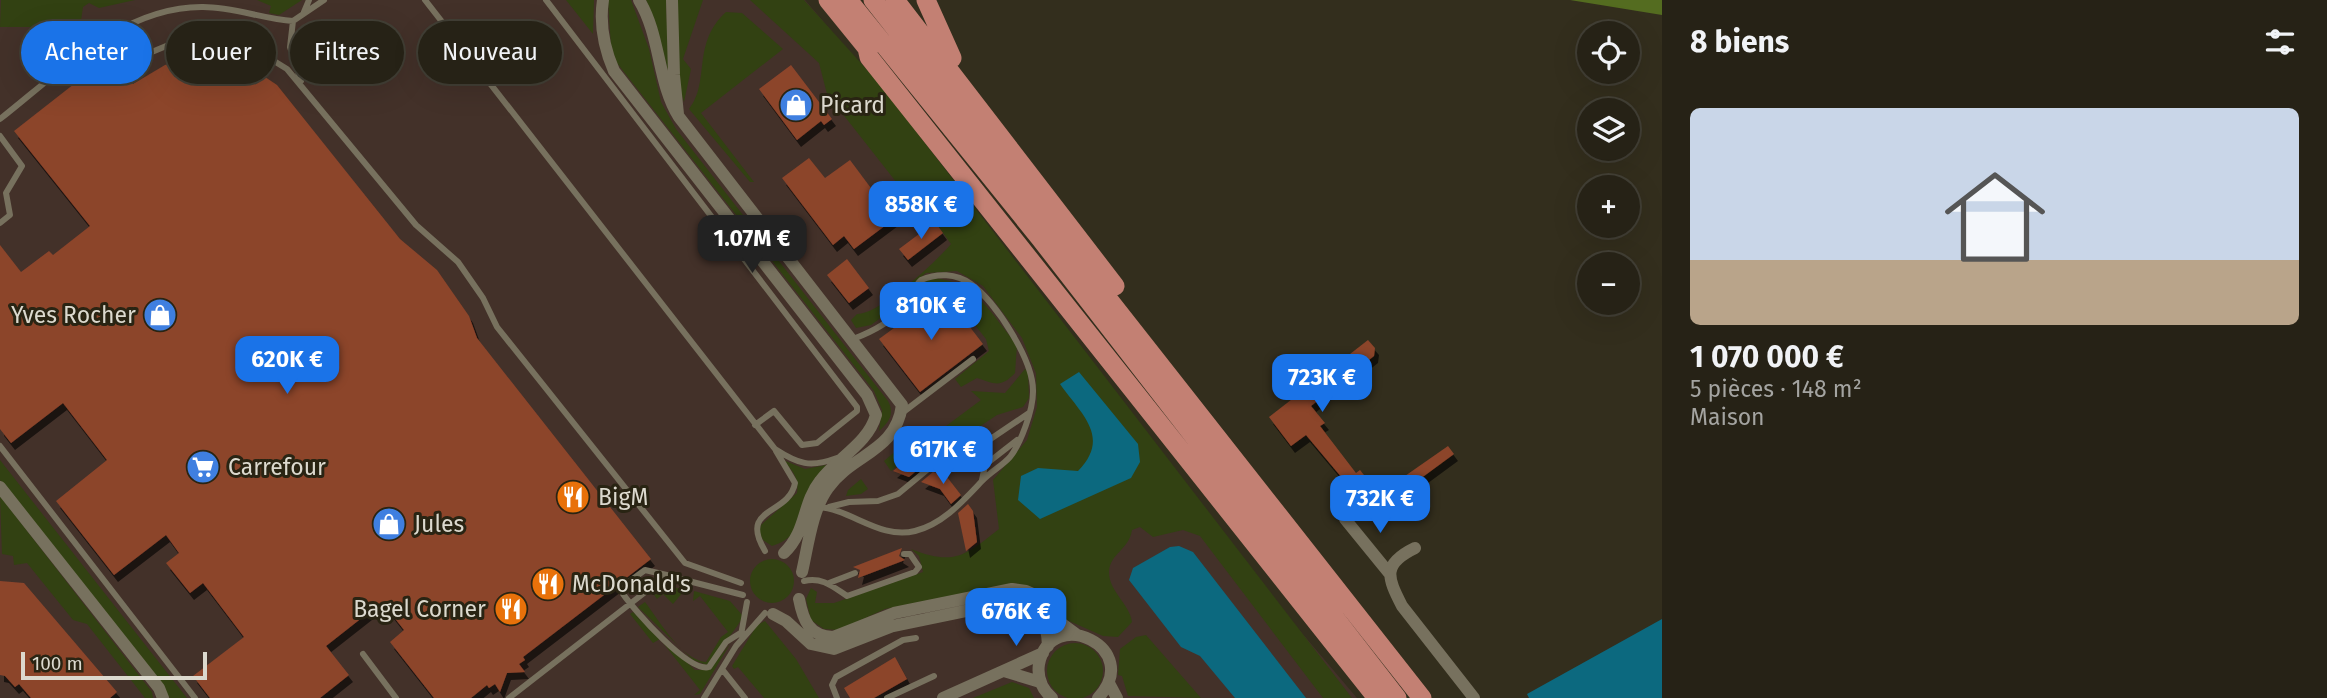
<!DOCTYPE html>
<html lang="fr">
<meta charset="utf-8">
<style>
:root{--surface:#262216;--page:#2e2a1f;--text:#f1f3f6;--muted:#a4a4a1;--line:#423f35;--accent:#1a73e8}
body{margin:0;font-family:"Fira Sans",sans-serif;background:var(--page);color:var(--text);height:100vh;display:flex;flex-direction:column;font-size:26px;white-space:nowrap}
*{box-sizing:border-box;margin:0}
p{font-size:23px;color:var(--muted)}
.icon{flex:none;width:38px;height:38px;fill:none;stroke:currentColor;stroke-width:2;stroke-linecap:round;stroke-linejoin:round}
.map{position:relative;flex:1;overflow:hidden}
.panel{display:flex;flex-direction:column;background:var(--surface);width:665px}
.panel>*{flex:none}
.top-card{position:absolute;left:21px;top:21px;width:665px;height:63px;display:flex;gap:14px}
.tools{position:absolute;left:1577px;top:21px;display:grid;gap:14px}
.tools a{display:grid;place-items:center;width:63px;height:63px;border-radius:50%;background:var(--surface);box-shadow:0 7px 28px #0002,0 0 0 2px var(--line);font-size:35px}
.scale{position:absolute;left:21px;bottom:18px;width:186px;box-sizing:border-box;padding-left:7px;border:4px solid #dcd9ce;border-top:0;font-size:19px;line-height:24px;white-space:nowrap;color:#dcd9ce;-webkit-text-stroke:5px #292413;paint-order:stroke}
.price{position:absolute;translate:-50% -60px;padding:0 16px;border-radius:14px;background:var(--accent);color:#fff;font-size:23px;line-height:46px;filter:drop-shadow(0 2px 4px #0008)}
.price::after{content:'';position:absolute;left:50%;top:42px;width:21px;height:16px;margin-left:-10px;background:inherit;clip-path:polygon(0 0,100% 0,50% 100%)}
.price.current{background:#222;color:#fff}
ul{padding:0;list-style:none}
li{display:grid;align-content:center;gap:14px;height:371px;padding:0 28px}
li+li{border-top:2px solid var(--line)}
li span{display:grid;place-items:center;height:217px;border-radius:10px;color:#555}
li>.icon{margin-inline-start:auto}
span .icon{width:126px;height:126px;fill:#fffc;stroke-width:1}
li b{font-size:30px}
h2{display:flex;justify-content:space-between;align-items:center;height:84px;padding:0 28px;font-size:30px}
.pill{padding:0 24px;border-radius:32px;background:var(--surface);box-shadow:0 7px 28px #0002,0 0 0 2px var(--line);font-size:24px;line-height:63px}
.pill.current{background:var(--accent);color:#fff}
main{display:flex;flex:1;min-height:0}
.map>svg:first-child{display:block}
</style>
<main>
<div class="map">
<svg width="1662" height="698" viewBox="0 0 1662 698">
<defs>
<filter id="shadow"><feDropShadow dx="4" dy="7" stdDeviation="0" flood-color="#0009"/></filter>
</defs>
<rect width="100%" height="100%" fill="#332e1d"/>
<!-- commercial -->
<path fill="#433129" d="M0,0H805L863,68L1261,585L1357,698H0Z"/>
<!-- green -->
<path fill="#324112" d="M135,0L99,8L89,3L83,7L80,27H0L1,0Z
M257,0H302L279,15L269,13L271,6Z
M566,0H594L593,34Z
M608,0H631L649,49L661,102L676,129L888,401C895,414 889,422 879,431L882,410L874,391L617,63L611,47Z
M646,0H666L669,75L656,24Z
M676,0H703L683,59L691,69L684,102L679,88Z
M750,0H804L878,82L1352,698H1323L1200,536L1183,530L1153,537L1140,527L1132,530C1129,550 1110,553 1109,572C1109,592 1130,604 1132,622L1118,637L1103,636L1067,620L1055,602L1041,590L1014,583L885,609L839,630L824,629L811,620L806,599L811,588L817,592L815,603H834L923,572L919,556L911,549C954,566 965,556 999,529L993,480L1027,440L1037,407L1036,373L1022,338L983,286L957,271L926,273L910,286L894,308L871,325L856,328L851,320L857,314C879,315 936,262 951,244L928,212L908,197L827,94L819,63Z
M726,12L742,13L783,49L701,113L754,182H750L689,109C711,81 691,44 726,12Z
M933,278C976,281 991,314 1017,345L1015,373C1001,388 995,384 977,378L961,387L955,379L989,351L986,339L945,287L922,305L918,285Z
M1025,369L1028,372L1029,398L1023,407L997,415L979,427L942,429L981,400L971,391L1005,393Z
M985,433L977,446C941,449 920,447 891,471L884,461L904,444L911,453L935,435L944,439Z
M0,460L187,698H170L0,480Z
M783,460L805,469L826,465C813,495 806,536 772,546L763,540L759,532L761,525L797,493C799,478 793,471 783,460Z
M861,479L868,489L861,494L846,496L848,490Z
M0,496L152,692L153,698H145L87,624L73,620L27,563L14,565L13,556L2,554Z
M750 581a22 22 0 1 1 44 0a22 22 0 1 1-44 0Z
M673,588H679L683,592L673,604L663,594L657,599L654,595Z
M694,591L730,601L743,616C741,623 713,658 707,665L693,660L638,607L645,602C659,620 681,660 706,662L721,637L728,632L700,596L693,601Z
M633,612L695,670H709L730,644L700,694L694,695L700,690L660,639L653,643L630,614Z
M765,621L796,659L819,698H764L738,667L734,669L732,666L757,625Z
M1146,635L1201,698L1128,696L1122,676L1118,675L1120,649L1136,637Z
M1047 671a28 28 0 1 1 56 0a28 28 0 1 1-56 0Z
M1012,682L1029,688L1034,698H973Z"/>
<!-- forest -->
<path fill="#546c20" d="M1570,0H1662V15Z"/>
<!-- water -->
<path fill="#0c697f" d="M1079,372L1138,444L1140,462L1131,478L1040,519L1018,500L1021,476L1038,468L1078,471C1111,437 1082,415 1060,384Z
M1179,546L1193,552L1306,698H1235L1200,656L1181,647L1129,580L1133,568L1170,547Z
M1662,619V698H1529L1527,694Z"/>
<!-- building -->
<path fill="#8c442a" filter="url(#shadow)" d="M111,55L133,84L165,65L202,55L247,65L277,85L400,239L437,270L469,316L477,338L651,559L523,657L525,660L519,664L525,672L507,673L500,692L495,684L489,688L487,685L471,698H434L390,642L404,630L382,602L326,646L349,675L320,698H210L193,676L244,637L203,583L190,593L166,563L179,553L166,535L114,575L56,501L107,460L63,403L11,443L0,429V245L21,272L49,251L53,255L90,226L14,131Z
M791,65L832,119L824,125L821,121L797,140L759,89Z
M809,158L825,178L850,160L894,219L854,249L844,236L833,245L782,178Z
M935,222L943,233L908,260L899,249Z
M847,259L869,288L849,303L827,275Z
M943,292L983,344L920,392L879,339Z
M1368,340L1375,348L1374,356L1311,406L1325,423L1320,426L1356,473L1360,470L1368,480L1353,491L1306,435L1291,446L1269,417Z
M1448,446L1454,454L1405,490L1402,514L1383,512L1382,492Z
M905,461L921,467L909,477L893,471Z
M933,472L947,477L961,495L951,504L940,489L921,482Z
M968,504L973,511L977,542L966,551L958,513Z
M902,548L899,556L905,560L858,578L860,570L853,567Z
M0,581L24,583L117,692L110,698H31L19,684L15,687L5,676L0,675Z
M895,657L907,679L874,698H850L844,688Z"/>
<g fill="none" stroke-linecap="round" stroke-linejoin="round">
<!-- service -->
<path stroke="#77715e" stroke-width="6" d="M425,0L775,449C798,464 810,468 837,458
M546,0L857,407V411L817,443L802,445L774,411L755,425
M304,12L309,0
M116,31L138,54H147L171,44L215,38L253,48L287,69L416,225L458,262L483,298L497,327L685,563L741,583
M301,81L290,47L293,21L324,0
M0,119C59,73 123,6 203,7C234,7 263,19 293,21
M0,136L22,166L6,193L10,215L0,223
M902,413L973,359
M0,446L195,698
M982,480L985,465L1017,440
M818,507C851,509 880,540 915,531C943,524 963,501 982,481C990,472 1002,466 1010,457C1021,443 1033,410 1033,392C1034,361 996,302 971,284C956,273 937,273 921,280C913,287 912,297 906,305C892,321 872,332 853,339
M829,507L849,502L878,501L898,494L933,465L964,457L1029,413
M765,551C738,506 789,516 795,483L776,451
M671,576L645,570L626,584L623,594C635,611 689,673 709,667L726,642L742,632
M804,581C822,577 832,586 847,596L915,572L919,567L910,554H904
M829,583L855,573
M741,635L747,602
M363,654L396,698
M722,669L745,698
M509,698L662,579L673,577L743,595
M704,698L736,646L765,613
M837,698L832,685L836,677L903,640L916,638
M887,698L934,676"/>
<!-- minor -->
<path stroke="#77715e" stroke-width="12" d="M603,0C599,26 604,48 614,71L867,395L876,415C868,444 837,458 820,481C802,504 807,531 784,553
M639,0C661,36 657,82 679,117L902,405C896,452 852,454 828,488C812,510 808,546 802,572
M672,0L674,75L678,114
M0,487L159,688L163,698
M1345,519L1389,573
M1415,548C1382,564 1387,577 1402,606L1474,698
M799,599C803,620 809,636 833,637L894,613L1012,589L1026,591L1042,598L1061,623L1076,634
M773,614L786,621L811,644L834,649L893,626L1014,601C1041,605 1047,622 1048,646
M1004,671L1040,682
M1109,683L1117,698
M943,698L1043,653
M1052,698C1042,689 1037,677 1039,664C1051,604 1145,648 1098,698"/>
<!-- trunk -->
<path stroke="#c38073" stroke-width="19" d="M828,0L867,48L869,57L1377,698
M848,0L1040,238L1397,698
M873,0L1422,698
M895,0L1115,286
M926,0L952,58"/>
</g>
<!-- icons -->
<defs>
<symbol id="shop-disc" viewBox="-11 -11 22 22"><circle r="9.5" fill="#3f7fe0" stroke="#292413"/><path d="M-5-2.5h2.3a2.7 3.5 0 0 1 5.4 0H5L5.5 6h-11ZM-1.5-2.5h3a1.5 2.3 0 0 0-3 0Z" fill="#fff"/></symbol>
<symbol id="supermarket-disc" viewBox="-11 -11 22 22"><circle r="9.5" fill="#3f7fe0" stroke="#292413"/><path d="M-6-5.5h2.5l.6 2H6L4.5 2H-2.5L-4.4-4H-6ZM-1.5 3.2a1.3 1.3 0 1 0 .1 0ZM3 3.2a1.3 1.3 0 1 0 .1 0Z" fill="#fff"/></symbol>
<symbol id="restaurant-disc" viewBox="-11 -11 22 22"><circle r="9.5" fill="#e8710a" stroke="#292413"/><path d="M-5-6h1v4h1v-4h1v4h1v-4h1v5L-1.5 .5V6h-2V.5L-5-1ZM5-6V6H3V1.5H1.5Q1.5-4 5-6Z" fill="#fff"/></symbol>
</defs>
<g fill-rule="evenodd">
<use href="#shop-disc" x="777" y="86" width="38" height="38"/>
<use href="#shop-disc" x="141" y="296" width="38" height="38"/>
<use href="#supermarket-disc" x="184" y="448" width="38" height="38"/>
<use href="#restaurant-disc" x="554" y="478" width="38" height="38"/>
<use href="#shop-disc" x="370" y="505" width="38" height="38"/>
<use href="#restaurant-disc" x="529" y="565" width="38" height="38"/>
<use href="#restaurant-disc" x="492" y="590" width="38" height="38"/>
</g>
<g text-anchor="middle" stroke-width="6" stroke-linejoin="round" paint-order="stroke">
<!-- poi labels -->
<g font-size="23" fill="#dcd9ce" stroke="#292413" text-anchor="start">
<text x="820" y="113">Picard</text>
<text x="136" y="323" text-anchor="end">Yves Rocher</text>
<text x="228" y="475">Carrefour</text>
<text x="598" y="505">BigM</text>
<text x="414" y="532">Jules</text>
<text x="572" y="592">McDonald's</text>
<text x="486" y="617" text-anchor="end">Bagel Corner</text>
</g>
</g>
</svg>
<div class="tools">
<a><svg class="icon" aria-label="locate" viewBox="0 0 24 24"><circle cx="12" cy="12" r="6"/><path d="M12 2v4M12 18v4M2 12h4M18 12h4"/></svg></a>
<a><svg class="icon" aria-label="layers" viewBox="0 0 24 24"><path d="M12 4l9 5-9 5-9-5zM3 14l9 5 9-5"/></svg></a>
<a>+</a>
<a>−</a>
</div>
<div class="scale">100 m</div>
<b class="price" style="left:921px;top:241px">858K €</b>
<b class="price current" style="left:752px;top:275px">1.07M €</b>
<b class="price" style="left:931px;top:342px">810K €</b>
<b class="price" style="left:287px;top:396px">620K €</b>
<b class="price" style="left:1322px;top:414px">723K €</b>
<b class="price" style="left:943px;top:486px">617K €</b>
<b class="price" style="left:1380px;top:535px">732K €</b>
<b class="price" style="left:1016px;top:648px">676K €</b>
<div class="top-card">
<a class="pill current">Acheter</a>
<a class="pill">Louer</a>
<a class="pill">Filtres</a>
<a class="pill">Nouveau</a>
</div>
</div>
<section class="panel">
<h2>8 biens<svg class="icon" aria-label="filters" viewBox="0 0 24 24"><path d="M4 7h16M4 17h16"/><circle cx="9" cy="7" r="2"/><circle cx="15" cy="17" r="2"/></svg></h2>
<ul>
<li><span style="background:linear-gradient(#c9d6e8 70%,#b9a48a 0)"><svg class="icon" aria-label="home" viewBox="0 0 24 24"><path d="M3 11l9-7 9 7M6 9v11h12V9"/></svg></span><div><b>1 070 000 €</b><p>5 pièces · 148 m²</p><p>Maison</p></div></li>
</ul>
</section>
</main>
